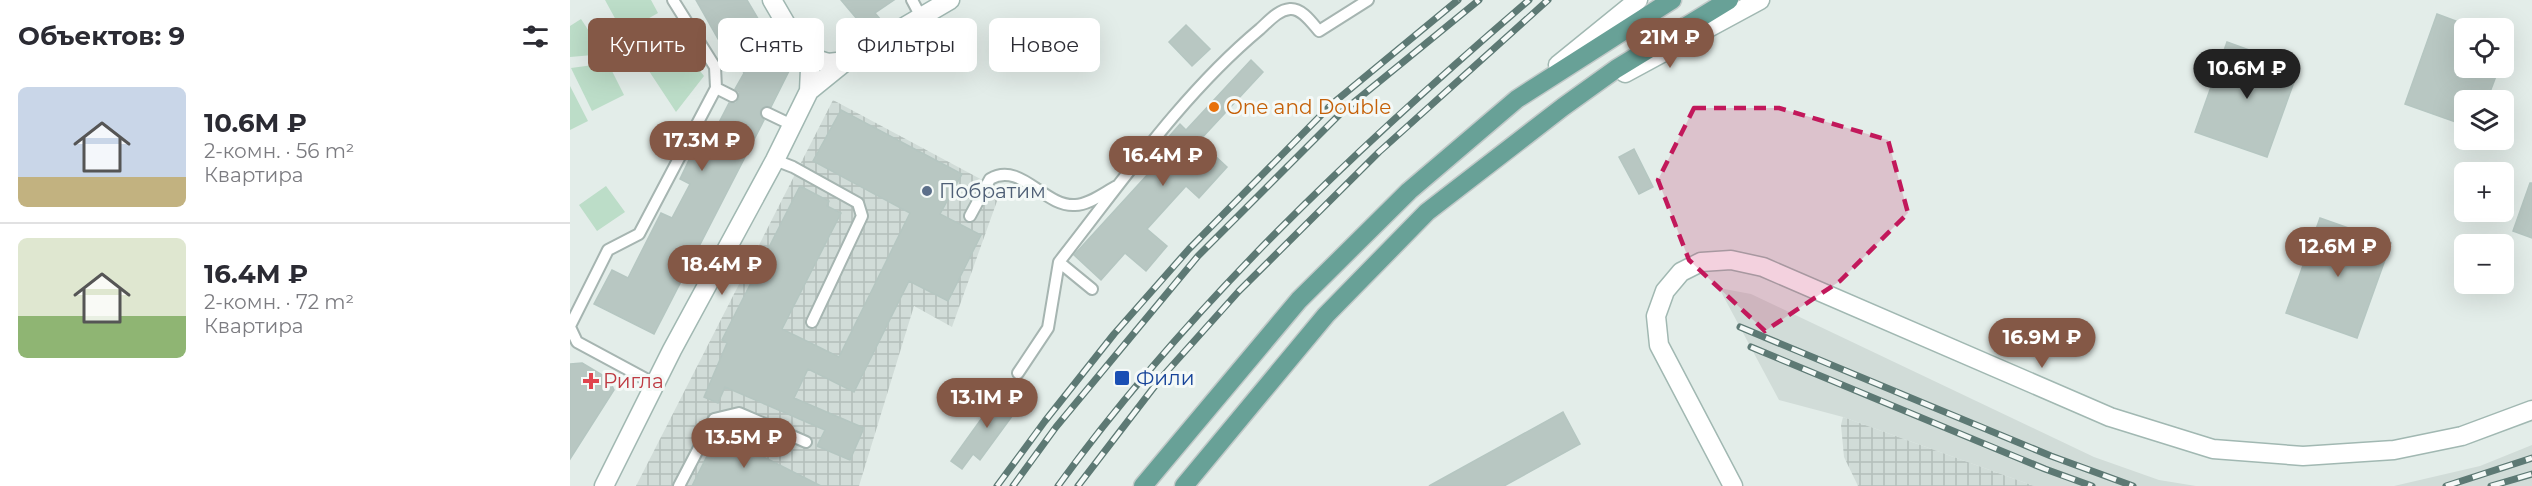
<!DOCTYPE html>
<html lang="ru">
<meta charset="utf-8">
<style>
:root{--surface:#fff;--page:#f2f2f3;--text:#2b2b33;--muted:#7c7c81;--line:#e1e1e2;--accent:#845846}
body{margin:0;font-family:Montserrat,sans-serif;background:var(--page);color:var(--text);height:100vh;display:flex;flex-direction:column;font-size:22px;white-space:nowrap}
*{box-sizing:border-box;margin:0}
p{font-size:20px;color:var(--muted)}
.icon{flex:none;width:33px;height:33px;fill:none;stroke:currentColor;stroke-width:2;stroke-linecap:round;stroke-linejoin:round}
.map{position:relative;flex:1;overflow:hidden}
.details{display:flex;flex-direction:column;background:var(--surface);width:570px}
.details>*{flex:none}
.banner{position:absolute;left:18px;top:18px;width:570px;height:54px;display:flex;gap:12px}
.fabs{position:absolute;left:1884px;top:18px;display:grid;gap:12px}
.fabs a{display:grid;place-items:center;width:60px;height:60px;border-radius:9px;background:var(--surface);box-shadow:0 6px 24px #0002;font-size:30px}
.price{position:absolute;translate:-50% -51px;padding:0 14px;border-radius:21px;background:var(--accent);color:#fff;font-size:20px;line-height:39px;filter:drop-shadow(0 2px 3px #0008)}
.price::after{content:'';position:absolute;left:50%;top:36px;width:18px;height:14px;margin-left:-9px;background:inherit;clip-path:polygon(0 0,100% 0,50% 100%)}
.price.current{background:#222;color:#fff}
ul{padding:0;list-style:none}
li{display:flex;align-items:center;gap:18px;height:150px;padding:0 18px}
li+li{border-top:2px solid var(--line)}
li span{display:grid;place-items:center;flex:none;width:168px;height:120px;border-radius:9px;color:#555}
li>.icon{margin-inline-start:auto}
span .icon{width:72px;height:72px;fill:#fffc;stroke-width:1}
li b{font-size:26px}
h2{display:flex;justify-content:space-between;align-items:center;height:72px;padding:0 18px;font-size:26px}
.chip{padding:0 21px;border-radius:9px;background:var(--surface);box-shadow:0 6px 24px #0002;font-size:21px;line-height:54px}
.chip.current{background:var(--accent);color:#fff}
main{display:flex;flex:1;min-height:0}
.map>svg:first-child{display:block}
</style>
<main>
<section class="details">
<h2>Объектов: 9<svg class="icon" aria-label="filters" viewBox="0 0 24 24"><path d="M4 7h16M4 17h16"/><circle cx="9" cy="7" r="2"/><circle cx="15" cy="17" r="2"/></svg></h2>
<ul>
<li><span style="background:linear-gradient(#c9d6e8 75%,#c2b280 0)"><svg class="icon" aria-label="home" viewBox="0 0 24 24"><path d="M3 11l9-7 9 7M6 9v11h12V9"/></svg></span><div><b>10.6M ₽</b><p>2-комн. · 56 m²</p><p>Квартира</p></div></li>
<li><span style="background:linear-gradient(#dfe7d0 65%,#8fb573 0)"><svg class="icon" aria-label="home" viewBox="0 0 24 24"><path d="M3 11l9-7 9 7M6 9v11h12V9"/></svg></span><div><b>16.4M ₽</b><p>2-комн. · 72 m²</p><p>Квартира</p></div></li>
</ul>
</section>
<div class="map">
<svg width="1962" height="486" viewBox="0 0 1962 486">
<defs>
<pattern id="industrial-grid" width="8" height="8" patternUnits="userSpaceOnUse" patternTransform="scale(1.5)"><rect width="8" height="8" fill="#d1dcd8"/><path d="M0 4h8M4 0v8" fill="none" stroke="#b3beba"/></pattern>
</defs>
<rect width="100%" height="100%" fill="#e3ede9"/>
<!-- built -->
<path fill="#d1dcd8" d="M1149,288L1181,294L1524,457L1589,480L1626,486H1464L1273,417L1209,400Z
M1962,445V486H1824L1910,466Z"/>
<!-- industrial -->
<path fill="url(#industrial-grid)" d="M263,100L431,190L382,327L344,306L289,486H66Z
M1273,417L1464,486H1288L1274,457L1271,425Z"/>
<!-- park -->
<path fill="#bcddc8" d="M35,0H81L88,13L53,33Z
M11,19L34,54L0,57V26Z
M113,49L134,76L106,112L79,71Z
M38,63L54,95L22,111L1,68Z
M0,86L18,121L0,130Z
M36,186L55,212L27,231L9,205Z"/>
<!-- building -->
<path fill="#b8c7c2" stroke="#b5c6c1" stroke-width="1.5" d="M126,0H177L219,71L201,107L196,106L191,109L190,114L194,120L84,334L24,304L42,270L58,278L91,213L102,218L120,184L110,179L131,135L140,140L159,103H166L169,99V92L165,89L174,73L156,42L151,44Z
M271,0H324L305,13L310,19L297,31Z
M1867,14L1894,24V68H1929L1917,100H1894V125L1835,104Z
M616,25L640,49L622,66L599,42Z
M1657,42L1729,68L1697,157L1625,132Z
M681,60L693,72L629,141L657,167L629,198L616,186L577,229L597,246L576,271L555,253L531,280L504,255L589,162L582,156L610,124L616,130Z
M271,110L392,174L370,214L411,235L378,301L339,281L284,392L238,369L224,398L294,428L280,460L247,446L255,430L155,387L148,403L134,397L157,343L152,340L230,186L259,201L257,206L271,213L212,329L269,357L340,213L243,161Z
M1064,149L1083,187L1069,194L1049,157Z
M1960,183H1962V238L1943,231Z
M1750,218L1821,243L1787,338L1716,313Z
M12,363L39,379L44,390L0,459V364Z
M432,390L451,404L410,460L403,454L392,469L381,461Z
M993,412L1010,444L934,486H859Z
M148,434L251,486H122Z"/>
<g fill="none" stroke-linecap="round" stroke-linejoin="round">
<defs>
<path id="lane" d="M342,0L351,17
M146,88L162,96
M197,113L222,125
M205,160L223,167L288,203L292,216L242,322
M400,216L420,179C451,161 474,207 505,205C519,205 535,192 547,186
M522,289L489,262C552,182 612,94 690,29C699,21 708,10 720,9C732,8 742,23 749,31L798,0
M0,326L38,250L69,234L146,88L145,67L103,0
M0,327L7,342L85,384
M448,373L478,328L489,262
M109,486L144,419L169,413L236,442"/>
<path id="secondary" d="M202,0L234,55L258,63L276,61
M988,65L1068,0
M1055,73L1190,0
M239,91L276,61L380,0
M34,486L102,350L205,160L239,91L240,69L234,55
M1163,486L1089,345L1086,316L1095,291L1111,272L1131,262L1161,260L1193,267L1540,417L1643,449L1733,456L1824,450L1892,436L1962,410"/>
<path id="primary" d="M573,486L729,300L839,191L947,99L1102,0
M614,486L756,315L857,212L993,107L1046,69L1159,0"/>
</defs>
<!-- lane casing -->
<use href="#lane" stroke="#a6b5b1" stroke-width="14"/>
<!-- secondary casing -->
<use href="#secondary" stroke="#a1b8b2" stroke-width="21"/>
<!-- primary casing -->
<use href="#primary" stroke="#c1c9c8" stroke-width="21"/>
<!-- lane -->
<use href="#lane" stroke="#fff" stroke-width="10"/>
<!-- secondary -->
<use href="#secondary" stroke="#fff" stroke-width="18"/>
<!-- primary -->
<use href="#primary" stroke="#68a197" stroke-width="18"/>
<defs>
<path id="rail" d="M1170,327L1481,456L1563,486
M1181,347L1475,469L1522,486
M427,486L475,421L544,334L619,249L762,104L888,0
M443,486L486,427L628,256L772,112L909,0
M488,486C621,303 788,147 959,0
M508,486L591,378L669,291L809,152L978,0
M1876,486L1962,458
M1921,486L1962,474"/>
</defs>
<!-- rail casing -->
<use href="#rail" stroke="#5d7974" stroke-width="7"/>
<!-- rail -->
<use href="#rail" stroke="#f4f9f7" stroke-width="4.5" stroke-dasharray="14" stroke-linecap="butt"/>
</g>
<!-- marked area -->
<path fill="#c2185b" fill-opacity="0.2" stroke="#c2185b" stroke-width="4.5" stroke-dasharray="12 8" stroke-linejoin="round" d="M1124,108H1209L1318,140L1338,213L1270,281L1195,331L1119,260L1088,180Z"/>
<!-- markers -->
<circle fill="#e8710a" stroke="#f4f9f7" stroke-width="2" cx="644" cy="107" r="6"/>
<circle fill="#5c6f8a" stroke="#f4f9f7" stroke-width="2" cx="357" cy="191" r="6"/>
<rect fill="#1a4fb4" stroke="#f4f9f7" stroke-width="2" x="544" y="370" width="16" height="16" rx="3"/>
<path fill="#e0444e" stroke="#f4f9f7" stroke-width="2" d="M18 372h6v6h6v6h-6v6h-6v-6h-6v-6h6z"/>
<g text-anchor="middle" stroke-width="6" stroke-linejoin="round" paint-order="stroke">
<!-- food labels -->
<g font-size="20" fill="#c56008" stroke="#f4f9f7" text-anchor="start">
<text x="656" y="114">One and Double</text>
</g>
<!-- service labels -->
<g font-size="20" fill="#4e5e75" stroke="#f4f9f7" text-anchor="start">
<text x="369" y="198">Побратим</text>
</g>
<!-- transit labels -->
<g font-size="20" fill="#164399" stroke="#f4f9f7" text-anchor="start">
<text x="566" y="385">Фили</text>
</g>
<!-- health labels -->
<g font-size="20" fill="#be3a42" stroke="#f4f9f7" text-anchor="start">
<text x="33" y="388">Ригла</text>
</g>
</g>
</svg>
<div class="fabs">
<a><svg class="icon" aria-label="locate" viewBox="0 0 24 24"><circle cx="12" cy="12" r="6"/><path d="M12 2v4M12 18v4M2 12h4M18 12h4"/></svg></a>
<a><svg class="icon" aria-label="layers" viewBox="0 0 24 24"><path d="M12 4l9 5-9 5-9-5zM3 14l9 5 9-5"/></svg></a>
<a>+</a>
<a>−</a>
</div>
<b class="price" style="left:1100px;top:69px">21M ₽</b>
<b class="price current" style="left:1677px;top:100px">10.6M ₽</b>
<b class="price" style="left:132px;top:172px">17.3M ₽</b>
<b class="price" style="left:593px;top:187px">16.4M ₽</b>
<b class="price" style="left:1768px;top:278px">12.6M ₽</b>
<b class="price" style="left:152px;top:296px">18.4M ₽</b>
<b class="price" style="left:1472px;top:369px">16.9M ₽</b>
<b class="price" style="left:417px;top:429px">13.1M ₽</b>
<b class="price" style="left:174px;top:469px">13.5M ₽</b>
<div class="banner">
<a class="chip current">Купить</a>
<a class="chip">Снять</a>
<a class="chip">Фильтры</a>
<a class="chip">Новое</a>
</div>
</div>
</main>
